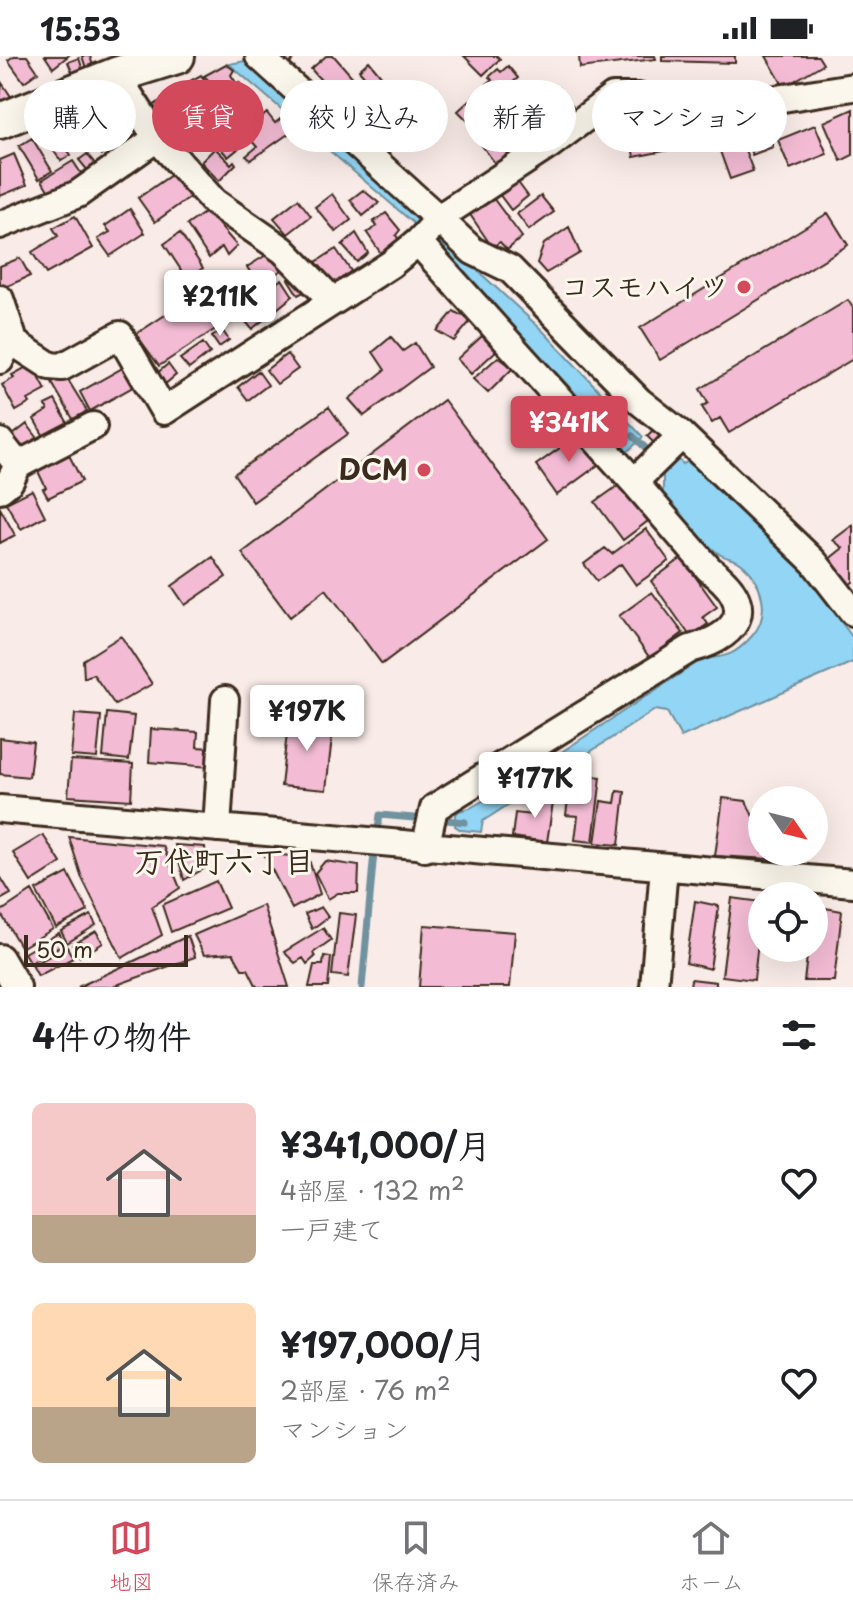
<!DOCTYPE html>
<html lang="ja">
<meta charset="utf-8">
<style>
:root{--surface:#fff;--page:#f6f6f6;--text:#202124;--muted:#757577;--line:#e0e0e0;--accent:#d1495b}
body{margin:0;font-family:"Playpen Sans","Klee One",sans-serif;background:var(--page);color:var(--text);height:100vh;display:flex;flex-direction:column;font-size:30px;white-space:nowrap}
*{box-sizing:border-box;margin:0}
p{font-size:26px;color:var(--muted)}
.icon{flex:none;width:44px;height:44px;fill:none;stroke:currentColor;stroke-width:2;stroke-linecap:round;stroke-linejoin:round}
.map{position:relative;height:931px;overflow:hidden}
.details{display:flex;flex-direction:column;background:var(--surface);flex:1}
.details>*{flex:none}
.banner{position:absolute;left:24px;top:24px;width:806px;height:72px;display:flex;gap:16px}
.needle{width:52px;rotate:125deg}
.tools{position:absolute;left:748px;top:730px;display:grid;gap:16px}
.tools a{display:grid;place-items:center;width:80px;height:80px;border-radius:50%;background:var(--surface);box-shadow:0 8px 32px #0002;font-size:40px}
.scale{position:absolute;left:24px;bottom:20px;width:164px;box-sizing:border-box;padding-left:8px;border:4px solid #3b2a1e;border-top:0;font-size:22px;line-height:28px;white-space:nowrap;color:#3b2a1e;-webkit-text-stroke:6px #fbf7ec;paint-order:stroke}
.price{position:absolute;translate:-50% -68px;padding:0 18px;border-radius:8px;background:#fff;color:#222;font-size:26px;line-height:52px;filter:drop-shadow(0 2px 4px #0008)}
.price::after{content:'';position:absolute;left:50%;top:48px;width:24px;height:18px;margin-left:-12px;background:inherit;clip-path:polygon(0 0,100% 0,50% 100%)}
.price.selected{background:var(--accent);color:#fff}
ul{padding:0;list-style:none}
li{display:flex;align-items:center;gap:24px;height:200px;padding:0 32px}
li span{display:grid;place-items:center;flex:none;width:224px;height:160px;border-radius:12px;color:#555}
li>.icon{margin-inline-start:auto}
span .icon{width:96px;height:96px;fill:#fffc;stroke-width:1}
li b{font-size:34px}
h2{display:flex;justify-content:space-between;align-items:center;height:96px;padding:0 32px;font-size:34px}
.chip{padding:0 28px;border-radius:36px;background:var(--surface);box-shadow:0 8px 32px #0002;font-size:28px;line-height:72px}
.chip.selected{background:var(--accent);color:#fff}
.status{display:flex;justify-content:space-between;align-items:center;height:56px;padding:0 40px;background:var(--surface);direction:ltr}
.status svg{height:22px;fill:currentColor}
.tabs{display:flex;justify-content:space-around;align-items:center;height:112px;border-top:2px solid var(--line);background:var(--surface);font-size:22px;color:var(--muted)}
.tabs a{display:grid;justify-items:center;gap:4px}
.tabs .selected{color:var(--accent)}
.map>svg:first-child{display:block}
</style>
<div class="status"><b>15:53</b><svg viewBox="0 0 49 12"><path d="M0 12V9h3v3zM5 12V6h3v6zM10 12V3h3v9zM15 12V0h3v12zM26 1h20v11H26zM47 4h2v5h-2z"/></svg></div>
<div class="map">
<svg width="853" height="931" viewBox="0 0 853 931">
<rect width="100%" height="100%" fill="#f9ebe7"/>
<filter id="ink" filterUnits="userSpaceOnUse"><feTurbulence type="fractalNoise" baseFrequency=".0125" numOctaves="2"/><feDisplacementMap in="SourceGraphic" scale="16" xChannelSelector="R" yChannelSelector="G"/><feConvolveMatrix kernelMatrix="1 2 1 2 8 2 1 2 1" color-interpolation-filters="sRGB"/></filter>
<g filter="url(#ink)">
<!-- water -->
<path fill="#92d5f4" stroke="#6f919e" stroke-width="2" d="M245,5L376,114L422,159L418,171L229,8Z
M437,177L543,275L643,381L624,399L592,362L575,337L431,184Z
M677,402L683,408L687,406L694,409L801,512L853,582V606L681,681L667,656L655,654L483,765L481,776L461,774L455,770L456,758L459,755L470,752L513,728L704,602C727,602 737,597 752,580C771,559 763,526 743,509C737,503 728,503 721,499C703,488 679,459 663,444V418Z"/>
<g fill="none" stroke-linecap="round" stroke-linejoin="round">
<!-- stream -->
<path stroke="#6f919e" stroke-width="7" d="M633,380L653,399
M437,763L465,766
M362,931L373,807L380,759L425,763"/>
</g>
<!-- building -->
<path fill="#f3bcd4" stroke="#3b2a1e" stroke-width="2" d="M14,0H27L38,16L24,26L8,4Z
M45,0H68L53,12Z
M82,0H90L93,10L86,12Z
M277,0H295L289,10Z
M326,0H334L362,32L343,49L311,13Z
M464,0H497L500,3L483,19Z
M579,0H655L656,3L580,12Z
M662,0H735V7L662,5Z
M766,0H818L823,8L784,31Z
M79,2L83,15L73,18L68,6Z
M369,5L382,21L373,30L359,14Z
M226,8L234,14L231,19L235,25L217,48L211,43L218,33L204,20Z
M508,10L518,22L497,40L487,28L492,24L489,21L498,13L501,16Z
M201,19L211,33L205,44L187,50L181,30Z
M239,26L254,50L233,71L230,60L231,38Z
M2,27L12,42L3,48L0,43Z
M533,28L560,59L548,69L522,38Z
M177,32L185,53L163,77L148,54Z
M558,32L577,55L566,64L547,41Z
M483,33L498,51L502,48L516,65L502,76L473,41Z
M470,44L482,57L471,68L458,55Z
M220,48L227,55L221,59L226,65L215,75L200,58L210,49L214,54Z
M117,53L120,59L128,54L146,79L125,93L103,62Z
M853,53V99L841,105L824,66Z
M661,55L669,94L634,101L627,61Z
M189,56L203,69L183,88L168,75Z
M267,57L275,67L283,61L291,76L251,104L246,100L257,91L244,76Z
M533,59L546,74L557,65L559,68L526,94L512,76Z
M97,61L119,94L114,98L109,94L101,99L82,71Z
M762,63L773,91L752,99L741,71Z
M734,65L753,115L730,123L712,73Z
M72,67L86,86L75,92L63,74Z
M490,69L512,99L497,110L475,80Z
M815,69L827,98L790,113L778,84Z
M232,74L244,88L228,101L216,87Z
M54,75L71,99L61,105L44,82Z
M32,82L52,115L39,123L19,90Z
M215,92L231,108L234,105L236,108L219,125L201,106Z
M14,98L27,129L0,140V104Z
M87,98L101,115L93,121L79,104Z
M73,105L84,122L52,141L42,124Z
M174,117L191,140L155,166L138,142Z
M514,121L528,140L511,154L496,134Z
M363,134L379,147L363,160L350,144Z
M332,138L351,164L336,176L315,151Z
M541,140L554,156L529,174L517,158Z
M493,142L522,181L507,194L500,186L492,191L469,157Z
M298,143L311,160L288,178L274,162Z
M130,153L145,177L110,200L98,183L110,176L105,170Z
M207,155L237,190L227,200L222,191L209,202L187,169Z
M386,157L400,174L396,179L401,188L382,199L367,177L377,170L373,166Z
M828,157L848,189L660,304L640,272Z
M75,160L93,192L46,218L32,196L58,180L53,172Z
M569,171L580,197L546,217L537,207L544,188Z
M180,177L203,212L187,223L164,188Z
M356,177L368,197L357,206L342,189Z
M336,193L351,215L335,228L316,206Z
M271,196L283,213L259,230L247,211Z
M20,202L30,220L3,232L0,227V210Z
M298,217L308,234L298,239L288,223Z
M226,223L235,236L221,245L213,232Z
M282,223L293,240L252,273L232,249L238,244L233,240L241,235L245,240L253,235L255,240Z
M199,237L220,270L159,310L136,278Z
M848,244L853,252V303L729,377L720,362L712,367L702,351L708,347L700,333Z
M454,255L460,259L467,256L474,261L454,285L437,275Z
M222,274L229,284L219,291L212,281Z
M482,280L496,295L471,318L457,303Z
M391,281L403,295L415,287L430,311L364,360L349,343L385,314L373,296Z
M203,287L210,297L189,313L180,303Z
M287,298L298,313L277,328L266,314Z
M498,301L513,312L488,337L473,323Z
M32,308L46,334L28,344L30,347L16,355L2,329L14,322L12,319Z
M168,308L176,319L164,329L155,319Z
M128,309L138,328L90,355L80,336Z
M258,315L268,329L248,344L238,331Z
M65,319L87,355L73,363L52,327Z
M55,344L70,371L46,384L34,363L48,354L45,349Z
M444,344L548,483L382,608L326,533L290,561L242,497Z
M329,351L348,378L253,446L234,418Z
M27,368L40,385L25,396L13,379Z
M654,373L665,385L651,392L653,386L647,380Z
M581,377L602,406L557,439L536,409Z
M66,393L82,425L48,442L43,433L46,432L35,409Z
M625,425L652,462L623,484L595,446Z
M32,434L45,460L21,473L6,447Z
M0,452L15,479L0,487Z
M853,469V526L847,530L828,504L843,492L833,484Z
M646,473L669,505L636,529L621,508L597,525L584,508L605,492L612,498Z
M213,501L226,521L185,549L172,530Z
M682,502L717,551L703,561L708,568L690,580L651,525Z
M652,536L683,577L650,602L619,560Z
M121,580L152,628L115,649L93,618L84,622L83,604Z
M107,657L134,660L129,704L103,701Z
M75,658L101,660L97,702L71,700Z
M289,659L334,664L326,734L281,730Z
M151,673L198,676L197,691L211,692L210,711L149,706Z
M0,682L33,686L29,721L0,718Z
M71,704L133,708L131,744L68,740Z
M571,718L601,721L593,786L575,784L578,760L566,759Z
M617,735L625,736L619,789L595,787L601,745L615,747Z
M536,737L554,740L547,786L512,781L515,757L533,759Z
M723,742L746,745L756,767L762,769V796H772L771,803L715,800Z
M43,779L61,807L31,826L13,797Z
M69,781L163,790L180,832L152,851L162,879L122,902L82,822Z
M175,789L205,791L207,811L184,824Z
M264,798L308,801L320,838L292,853Z
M325,805L359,810L358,837H338L328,843L315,817Z
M68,817L88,855L56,872L36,834Z
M0,820L11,838L0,844Z
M216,825L228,852L171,876L162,849Z
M32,835L53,873L21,892L0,856Z
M732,842L762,846L754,924L722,920Z
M695,845L719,850L710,913L686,907Z
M263,849L289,931H257L248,913H242L233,897L204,899L194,879Z
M814,850L842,855L834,925H804L808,892H814Z
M321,851L328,861L312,873L305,858Z
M339,857L356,859L348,921L332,919Z
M91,859L96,869L67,887L61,875Z
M424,869L515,876L510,931H419Z
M323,872L331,884L313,897L315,901L307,908L303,902L295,907L284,896Z
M96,875L103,887L80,901L72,889Z
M59,877L64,888L30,907L24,897Z
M188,880L195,901L111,931H78Z
M67,891L73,902L38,920L32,909Z
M324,900L331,901L328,931H309L314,909H323Z
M691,923L716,926V931H690Z"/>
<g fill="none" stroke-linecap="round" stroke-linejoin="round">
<defs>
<path id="minor" d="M259,0L439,163L473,195L510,213L639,345L682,379L814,506L853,556
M116,19L157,82L214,146L283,194L333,245
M0,169L78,138L157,82
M418,186L634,426
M0,243L12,279L0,304
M10,284L50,310L62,311L120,279L164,355L391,208L418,186L443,159L548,90L613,41H638L655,45H764L853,31
M0,386L18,409L10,425L0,433
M18,409L93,370
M0,753L853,827
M217,772L225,644
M425,792L434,752L690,593C742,579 757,548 709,513L634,426L682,379
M0,902L17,931
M654,931L664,811"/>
<path id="major" d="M0,65L116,19L177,0"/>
</defs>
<!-- minor casing -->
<use href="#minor" stroke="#3b2a1e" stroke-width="32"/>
<!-- major casing -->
<use href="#major" stroke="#3b2a1e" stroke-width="40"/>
<!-- minor -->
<use href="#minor" stroke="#fbf7ec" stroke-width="26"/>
<!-- major -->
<use href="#major" stroke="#fbf7ec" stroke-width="34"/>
</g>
</g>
<!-- markers -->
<g fill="#d1495b" stroke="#fbf7ec" stroke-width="3">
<circle cx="744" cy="231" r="8"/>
<circle cx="424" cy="414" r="8"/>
</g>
<g text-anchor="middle" stroke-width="6" stroke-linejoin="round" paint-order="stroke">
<!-- poi labels -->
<g font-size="28" font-weight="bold" fill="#3b2a1e" stroke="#fbf7ec" text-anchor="end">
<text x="728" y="241">コスモハイツ</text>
<text x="408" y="424">DCM</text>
</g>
<!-- neighbourhood labels -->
<g font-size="30" font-weight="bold" fill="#3b2a1e" stroke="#fbf7ec">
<text x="224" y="816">万代町六丁目</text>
</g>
</g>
</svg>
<div class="tools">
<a><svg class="needle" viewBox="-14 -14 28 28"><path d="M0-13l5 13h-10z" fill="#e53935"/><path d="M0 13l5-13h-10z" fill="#757577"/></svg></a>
<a><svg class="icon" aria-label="locate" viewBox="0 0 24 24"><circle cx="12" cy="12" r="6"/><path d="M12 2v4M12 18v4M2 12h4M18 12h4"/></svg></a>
</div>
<div class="scale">50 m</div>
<b class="price" style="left:220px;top:282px">¥211K</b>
<b class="price selected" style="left:569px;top:408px">¥341K</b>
<b class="price" style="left:307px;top:697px">¥197K</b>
<b class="price" style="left:535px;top:764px">¥177K</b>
<div class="banner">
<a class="chip">購入</a>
<a class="chip selected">賃貸</a>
<a class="chip">絞り込み</a>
<a class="chip">新着</a>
<a class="chip">マンション</a>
</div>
</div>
<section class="details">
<h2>4件の物件<svg class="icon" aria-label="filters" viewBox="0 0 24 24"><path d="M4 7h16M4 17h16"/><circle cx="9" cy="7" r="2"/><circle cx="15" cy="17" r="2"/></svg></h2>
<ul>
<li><span style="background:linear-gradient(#f6c9c9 70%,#b9a48a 0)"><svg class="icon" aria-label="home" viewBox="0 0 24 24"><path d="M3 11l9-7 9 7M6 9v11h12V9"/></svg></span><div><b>¥341,000/月</b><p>4部屋 · 132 m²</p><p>一戸建て</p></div><svg class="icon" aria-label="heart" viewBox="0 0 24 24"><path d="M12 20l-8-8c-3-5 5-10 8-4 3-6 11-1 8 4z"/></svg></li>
<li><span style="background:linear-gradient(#ffd9b3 65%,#b9a48a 0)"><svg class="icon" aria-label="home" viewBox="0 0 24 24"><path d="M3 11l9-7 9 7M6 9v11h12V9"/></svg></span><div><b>¥197,000/月</b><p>2部屋 · 76 m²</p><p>マンション</p></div><svg class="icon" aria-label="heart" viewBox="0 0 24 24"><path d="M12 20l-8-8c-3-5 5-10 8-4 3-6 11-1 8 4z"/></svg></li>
</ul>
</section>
<nav class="tabs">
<a class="selected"><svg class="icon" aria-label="map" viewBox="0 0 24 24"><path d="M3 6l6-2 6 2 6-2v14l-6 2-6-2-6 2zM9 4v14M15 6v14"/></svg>地図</a>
<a><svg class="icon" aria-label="saved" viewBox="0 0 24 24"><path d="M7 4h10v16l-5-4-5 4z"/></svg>保存済み</a>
<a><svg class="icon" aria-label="home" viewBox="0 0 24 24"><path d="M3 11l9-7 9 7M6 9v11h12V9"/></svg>ホーム</a>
</nav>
